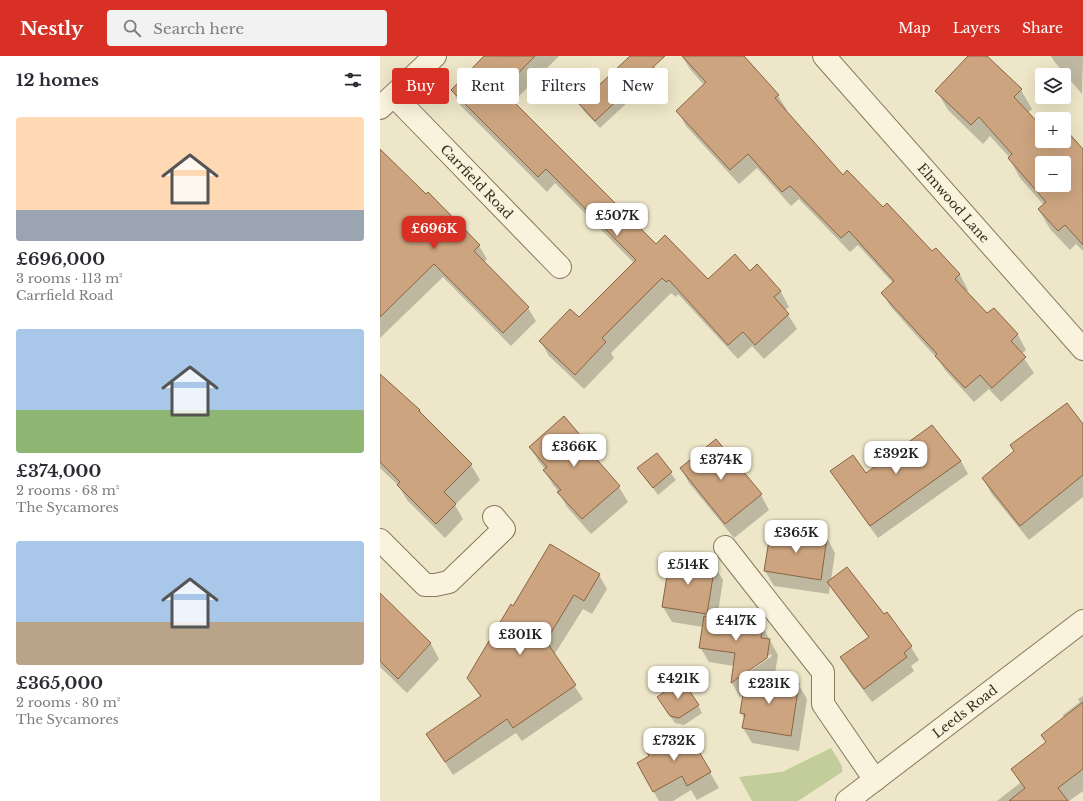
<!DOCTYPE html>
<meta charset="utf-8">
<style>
:root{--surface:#fff;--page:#f2f2f3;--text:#2b2b33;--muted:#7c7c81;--accent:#d93025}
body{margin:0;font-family:"Libre Baskerville",serif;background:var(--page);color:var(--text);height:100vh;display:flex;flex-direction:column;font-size:15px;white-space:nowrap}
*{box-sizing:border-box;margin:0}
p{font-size:13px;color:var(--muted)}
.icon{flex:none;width:22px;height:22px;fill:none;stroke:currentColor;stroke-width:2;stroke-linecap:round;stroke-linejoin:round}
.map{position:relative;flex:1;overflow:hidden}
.panel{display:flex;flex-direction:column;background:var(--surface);width:380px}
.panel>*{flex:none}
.guide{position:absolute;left:12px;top:12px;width:380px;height:36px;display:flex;gap:8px}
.fabs{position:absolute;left:655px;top:12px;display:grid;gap:8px}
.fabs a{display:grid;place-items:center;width:36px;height:36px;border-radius:4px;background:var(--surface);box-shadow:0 4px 16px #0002;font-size:20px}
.price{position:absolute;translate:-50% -34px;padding:0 9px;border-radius:8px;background:#fff;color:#222;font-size:13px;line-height:26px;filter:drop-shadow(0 1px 2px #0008)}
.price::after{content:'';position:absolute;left:50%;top:24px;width:12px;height:9px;margin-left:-6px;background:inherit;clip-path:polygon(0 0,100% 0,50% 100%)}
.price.selected{background:var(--accent);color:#fff}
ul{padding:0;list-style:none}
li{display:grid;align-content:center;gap:8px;height:212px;padding:0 16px}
li span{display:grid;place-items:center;height:124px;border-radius:4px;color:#555}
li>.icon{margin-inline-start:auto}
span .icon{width:72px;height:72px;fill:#fffc;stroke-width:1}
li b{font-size:17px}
h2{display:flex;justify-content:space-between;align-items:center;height:48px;padding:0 16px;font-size:17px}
.pill{padding:0 14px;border-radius:4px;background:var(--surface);box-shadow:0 4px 16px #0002;font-size:14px;line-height:36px}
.pill.selected{background:var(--accent);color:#fff}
header{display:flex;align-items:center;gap:24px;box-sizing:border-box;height:56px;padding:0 20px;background:var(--accent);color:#fff}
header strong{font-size:19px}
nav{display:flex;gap:22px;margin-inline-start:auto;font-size:14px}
.search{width:280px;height:36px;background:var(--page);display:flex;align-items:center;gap:10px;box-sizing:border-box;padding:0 14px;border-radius:4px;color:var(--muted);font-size:15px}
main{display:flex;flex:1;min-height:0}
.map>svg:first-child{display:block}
</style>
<header>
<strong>Nestly</strong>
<div class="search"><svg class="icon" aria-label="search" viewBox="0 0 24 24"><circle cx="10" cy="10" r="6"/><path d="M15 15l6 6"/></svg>Search here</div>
<nav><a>Map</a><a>Layers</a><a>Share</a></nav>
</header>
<main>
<section class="panel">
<h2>12 homes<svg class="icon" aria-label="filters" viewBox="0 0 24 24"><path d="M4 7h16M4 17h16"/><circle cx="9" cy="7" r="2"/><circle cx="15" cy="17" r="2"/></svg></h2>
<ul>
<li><span style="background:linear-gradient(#ffd9b3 75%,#9aa5b1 0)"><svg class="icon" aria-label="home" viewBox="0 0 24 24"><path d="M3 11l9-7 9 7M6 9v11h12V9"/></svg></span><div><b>£696,000</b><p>3 rooms · 113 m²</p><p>Carrfield Road</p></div></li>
<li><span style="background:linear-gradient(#a9c7e8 65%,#8fb573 0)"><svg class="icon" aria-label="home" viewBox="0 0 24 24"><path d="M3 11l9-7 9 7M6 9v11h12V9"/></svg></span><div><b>£374,000</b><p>2 rooms · 68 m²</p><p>The Sycamores</p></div></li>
<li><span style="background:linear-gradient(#a9c7e8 65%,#b9a48a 0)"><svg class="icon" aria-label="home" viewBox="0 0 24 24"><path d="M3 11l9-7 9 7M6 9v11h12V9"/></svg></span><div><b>£365,000</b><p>2 rooms · 80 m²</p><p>The Sycamores</p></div></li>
</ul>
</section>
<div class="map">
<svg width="703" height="745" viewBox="0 0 703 745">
<rect width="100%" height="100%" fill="#eee6c8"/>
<!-- green -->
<path fill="#c3cd9c" d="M451,692L462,710V716L418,745H372L359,721L402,716Z"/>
<!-- shadow -->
<path fill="#0003" fill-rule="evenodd" d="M106,0H179L133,46L276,189L328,224L370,216L377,210L401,236L409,251L405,254L417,273L384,303L372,290L358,303L298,238L296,241L291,237L231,297L234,302L204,333L169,300L161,286L199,263L254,207L175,127L167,136L80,49L72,34Z
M251,0H265L274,10L279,17L220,72L204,55L200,48Z
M302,0H352L375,14L398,40L407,54L405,55L463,120L503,153L552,196L556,193L580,219L588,234L586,236L607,259L614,253L638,279L646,294L641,298L654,317L621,346L609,333L594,346L565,314L560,306L511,251L502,237L513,227L478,189L470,196L419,143L411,150L377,112L359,128L306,70L298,55L324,29L310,13Z
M590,0H605L641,34L652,53L648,57L662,73V85H684V77L703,94V195L696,188L690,194L670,173L659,154L664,149L640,122L629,102H630L610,80L603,88L568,54L557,35ZM662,107H684V129H662Z
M671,0H703L702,38L674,5Z
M0,108L46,140L99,190L107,203L103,207L148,252L156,265L131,290L63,221L0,282Z
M0,319L40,354L43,361L91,409L100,424L75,449L83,463L65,482L27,444L18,429L0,412Z
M703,366V441L649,484L611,437L603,422Z
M552,371L581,405L588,418L498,482L459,428L452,415L486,419Z
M201,380L209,395L239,431L248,446L211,478L187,451L179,436L173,429L164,414L165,413L159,406L150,391Z
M276,398L296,424L278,439L259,413Z
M301,412L381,439L389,454L354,482L309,427Z
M447,482L455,497L451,524L504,559L506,557L531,591L539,604L531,610L534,615L492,646L469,615L461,601L489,582L457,540L450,529L449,538L394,530L385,515Z
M170,490L219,519L227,533L212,558L203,553L174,599L203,643L142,685L136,677L73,719L47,678L101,642L88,622Z
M334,509L343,524L337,563L382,570L398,599L395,617L387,623L418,628L427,643L419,695L372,687L363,672L365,664L361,657L364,639L360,641L352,627L354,610L329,606L320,591L323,571L292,566L283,551ZM391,598L392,600L363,620V617Z
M0,539L51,588L59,603L27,637L0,611Z
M703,640V735L689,745H617L640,727L632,713L667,687L684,662L683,659L700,646L698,643Z
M282,648L318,649L322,657L304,669L295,667Z
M305,673L339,732L317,744L311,734L293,745H279L258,708L271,701Z"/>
<!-- building -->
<path fill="#cca47f" stroke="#896443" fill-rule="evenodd" d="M104,0H155L122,34L276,188L285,179L328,223L355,198L370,215L377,208L401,235L394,241L409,258L375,289L363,276L348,289L289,224L286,226L282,222L222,282L226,286L195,319L159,285L190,253L199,261L256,204L166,113L158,121L71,34Z
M250,0H285L215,65L199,48Z
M302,0H364L399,39L395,42L463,119L467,114L503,151L507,147L552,195L556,192L580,218L575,223L607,257L614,252L638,278L631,285L646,301L612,332L600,319L585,332L555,300L557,298L501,237L514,225L469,175L461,182L410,130L402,136L368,98L350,114L296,55L326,26Z
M588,0H607L642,33L634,41L662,71V85H684V76L686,74L703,93V189L685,169L678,175L658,153L666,146L628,102L632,98L599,61L591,69L555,35ZM662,107H684V129H662Z
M0,93L46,138L48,136L100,189L94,195L149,251L123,277L54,208L0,261Z
M0,318L40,354L39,355L92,408L64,436L76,448L56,468L17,429L20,426L0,406Z
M687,347L703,368V419L640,470L602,422L634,395L630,389Z
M184,360L201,380L198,382L240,430L202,463L177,436L181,434L163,414L167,411L149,391Z
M552,369L581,405L490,470L450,415L473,399L486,417Z
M336,383L382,438L345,468L300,412Z
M277,397L292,416L273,432L257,412Z
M391,472L447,481L441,524L384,515Z
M170,488L220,518L204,545L194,539L166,585L196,629L133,672L127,663L65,706L46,678L101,640L87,622L131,548L133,550Z
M290,501L335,508L327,558L282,551Z
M467,511L504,558L507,556L532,590L524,597L527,601L484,633L460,601L489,581L447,526Z
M0,537L51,587L18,623L0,605Z
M324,560L383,569L381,582L390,583L387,602L351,627L355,597L319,592Z
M366,619L419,627L411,680L362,672L365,658L360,657Z
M302,624L319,649L299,662L290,660L277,641Z
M703,646V713L678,732L688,745H629L645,732L631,713L666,686L661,679Z
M305,672L331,716L307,730L302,720L273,736L257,707L269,700L266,694Z"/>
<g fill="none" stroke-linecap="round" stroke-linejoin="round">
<defs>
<g id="minor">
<path id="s1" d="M444,0L703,293"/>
<path id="s2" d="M14,40L180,211"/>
<path d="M0,52L55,0"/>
<path d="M0,484L45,529H55L69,526L124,473L114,461"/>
<path d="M345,491L443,616V648L495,724"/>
</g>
<g id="tertiary">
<path id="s3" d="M467,745L703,565"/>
</g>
</defs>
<!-- minor casing -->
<use href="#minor" stroke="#8a785d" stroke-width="24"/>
<!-- tertiary casing -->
<use href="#tertiary" stroke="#8a785d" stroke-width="24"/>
<!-- minor -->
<use href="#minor" stroke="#f9f2dc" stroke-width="22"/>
<!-- tertiary -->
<use href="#tertiary" stroke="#f9f2dc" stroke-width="22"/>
</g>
<g text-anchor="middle" stroke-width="3" stroke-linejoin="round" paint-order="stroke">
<!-- street labels -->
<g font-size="13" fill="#3b2f20" stroke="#f6efd8">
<text dy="5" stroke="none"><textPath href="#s2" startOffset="119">Carrfield Road</textPath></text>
<text dy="5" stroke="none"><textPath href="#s1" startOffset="196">Elmwood Lane</textPath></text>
<text dy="5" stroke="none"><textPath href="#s3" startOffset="148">Leeds Road</textPath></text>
</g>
</g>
</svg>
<div class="fabs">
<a><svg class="icon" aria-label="layers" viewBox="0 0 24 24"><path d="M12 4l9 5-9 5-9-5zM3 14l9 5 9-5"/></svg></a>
<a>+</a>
<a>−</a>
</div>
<b class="price" style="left:237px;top:181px">£507K</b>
<b class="price selected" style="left:54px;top:194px">£696K</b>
<b class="price" style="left:194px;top:412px">£366K</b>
<b class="price" style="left:516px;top:419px">£392K</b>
<b class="price" style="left:341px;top:425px">£374K</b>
<b class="price" style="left:416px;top:498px">£365K</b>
<b class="price" style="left:308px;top:530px">£514K</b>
<b class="price" style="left:356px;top:586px">£417K</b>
<b class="price" style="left:140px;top:600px">£301K</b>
<b class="price" style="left:298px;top:644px">£421K</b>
<b class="price" style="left:389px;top:649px">£231K</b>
<b class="price" style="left:294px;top:706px">£732K</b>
<div class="guide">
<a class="pill selected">Buy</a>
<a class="pill">Rent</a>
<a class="pill">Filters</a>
<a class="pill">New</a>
</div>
</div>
</main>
